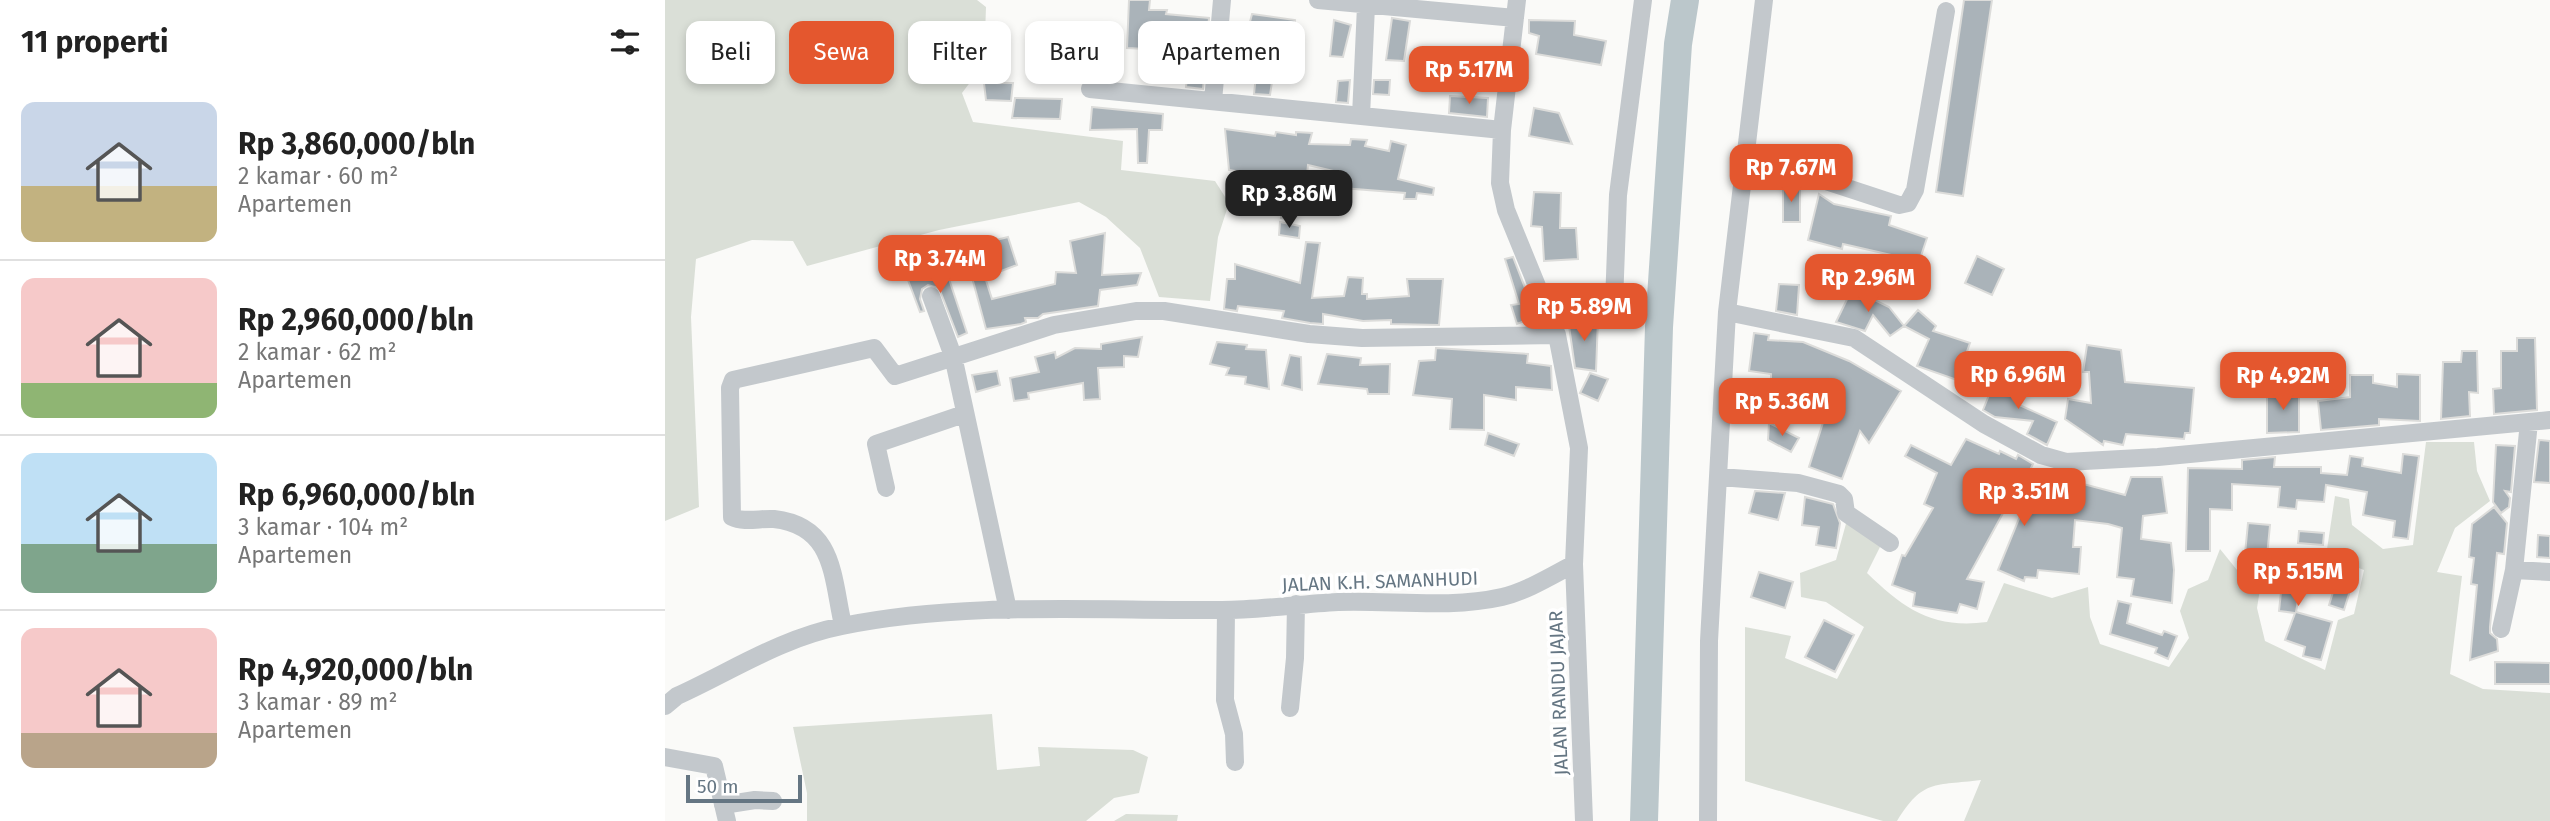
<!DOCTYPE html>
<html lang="id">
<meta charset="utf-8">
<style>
:root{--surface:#fff;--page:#f6f6f6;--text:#222;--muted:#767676;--line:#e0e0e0;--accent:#e4572e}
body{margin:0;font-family:"Fira Sans",sans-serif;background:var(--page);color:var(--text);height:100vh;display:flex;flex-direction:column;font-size:26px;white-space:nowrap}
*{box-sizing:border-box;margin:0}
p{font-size:23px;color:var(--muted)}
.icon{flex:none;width:38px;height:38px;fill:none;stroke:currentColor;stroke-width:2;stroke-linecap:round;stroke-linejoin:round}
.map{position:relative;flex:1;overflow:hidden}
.details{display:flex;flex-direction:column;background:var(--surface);width:665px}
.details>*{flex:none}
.top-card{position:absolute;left:21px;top:21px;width:665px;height:63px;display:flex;gap:14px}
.scale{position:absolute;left:21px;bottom:18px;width:116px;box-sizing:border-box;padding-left:7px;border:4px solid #657683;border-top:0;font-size:19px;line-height:24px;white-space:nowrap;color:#657683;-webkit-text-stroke:5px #fff;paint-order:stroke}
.price{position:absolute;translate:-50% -60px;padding:0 16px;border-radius:14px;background:var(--accent);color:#fff;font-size:23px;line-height:46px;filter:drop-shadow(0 2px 4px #0008)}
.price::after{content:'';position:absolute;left:50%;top:42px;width:21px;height:16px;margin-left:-10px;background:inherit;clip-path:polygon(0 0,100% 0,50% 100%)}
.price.active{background:#222;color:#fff}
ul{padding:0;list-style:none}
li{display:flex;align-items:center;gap:21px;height:175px;padding:0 21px}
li+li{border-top:2px solid var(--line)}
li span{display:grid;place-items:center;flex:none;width:196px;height:140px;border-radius:14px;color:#555}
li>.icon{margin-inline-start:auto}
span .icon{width:84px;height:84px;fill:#fffc;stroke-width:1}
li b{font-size:30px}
h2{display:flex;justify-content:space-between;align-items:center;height:84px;padding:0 21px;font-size:30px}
.tag{padding:0 24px;border-radius:14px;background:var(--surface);box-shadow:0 4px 10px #0003;font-size:24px;line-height:63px}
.tag.active{background:var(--accent);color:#fff}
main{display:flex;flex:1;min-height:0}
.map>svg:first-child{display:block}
</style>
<main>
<section class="details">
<h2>11 properti<svg class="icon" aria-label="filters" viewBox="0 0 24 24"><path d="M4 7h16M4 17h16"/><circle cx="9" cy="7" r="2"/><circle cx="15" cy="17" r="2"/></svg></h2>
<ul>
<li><span style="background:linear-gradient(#c9d6e8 60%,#c2b280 0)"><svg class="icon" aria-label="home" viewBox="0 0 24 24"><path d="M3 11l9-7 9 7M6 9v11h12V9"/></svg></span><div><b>Rp 3,860,000/bln</b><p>2 kamar · 60 m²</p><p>Apartemen</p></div></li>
<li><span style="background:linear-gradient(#f6c9c9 75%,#8fb573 0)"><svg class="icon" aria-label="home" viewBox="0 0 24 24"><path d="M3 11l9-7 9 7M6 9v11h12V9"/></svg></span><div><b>Rp 2,960,000/bln</b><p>2 kamar · 62 m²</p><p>Apartemen</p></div></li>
<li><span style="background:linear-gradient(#bfe0f5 65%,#7fa58c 0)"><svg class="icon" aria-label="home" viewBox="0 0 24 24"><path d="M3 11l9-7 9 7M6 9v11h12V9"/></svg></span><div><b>Rp 6,960,000/bln</b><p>3 kamar · 104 m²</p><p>Apartemen</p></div></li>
<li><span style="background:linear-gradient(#f6c9c9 75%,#b9a48a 0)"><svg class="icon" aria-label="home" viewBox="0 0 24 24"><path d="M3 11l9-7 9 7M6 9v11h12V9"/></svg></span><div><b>Rp 4,920,000/bln</b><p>3 kamar · 89 m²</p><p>Apartemen</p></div></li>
</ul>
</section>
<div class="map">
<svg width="1885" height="821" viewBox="0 0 1885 821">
<rect width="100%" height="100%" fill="#fafaf8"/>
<!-- green -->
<path fill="#dadfd7" d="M0,0H312L321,7L319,64L297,93L308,122L458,141L456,170L550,181L564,203L553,237L545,301L494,297L475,248L441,217L414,202L274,230L142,266L128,241L87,240L31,259L26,317L34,507L0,521Z
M1761,442H1809L1812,471L1825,501L1790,528L1772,572L1797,576L1785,674L1818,689L1885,693V821H1299L1316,780C1269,786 1258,779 1232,821H1218L1080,781V627L1126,636L1120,658L1172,679L1199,627L1161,602L1136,597L1135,573L1171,560L1182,520L1217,543L1202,573C1239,609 1268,629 1322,622L1339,583L1387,598L1423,587L1425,617L1435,644L1504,667L1524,638L1515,611L1523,589L1543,580L1555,549L1581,581L1595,589L1592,608L1600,641L1660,670L1673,620L1689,614L1699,570L1661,556L1670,496L1684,499L1687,525L1718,549L1748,545Z
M327,714L332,770L375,766L373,747L468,750L483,757L474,793L449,798L421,821H142V793L128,727Z
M461,814L513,815L512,821H449Z"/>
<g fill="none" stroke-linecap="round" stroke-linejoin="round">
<!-- river -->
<path stroke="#bbc7cb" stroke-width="28" d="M979,821L994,327L1013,44L1020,0"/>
</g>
<!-- building -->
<path fill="#aab3b9" stroke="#dcdcda" stroke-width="2" d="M464,0H485L484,10H502L501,14L544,18L538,89L521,87L526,45L482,39L481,49L462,48Z
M1299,0H1327L1298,196L1271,192Z
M587,14L630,20L627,45H595L591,74L572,72Z
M727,18L745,21L739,61L721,60Z
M669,20L686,25L678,57L665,56Z
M864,20L910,21L909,35L941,41L936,65L871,54L874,36L864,33Z
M382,28H406L407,46L380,44Z
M799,47L831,51L828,72L796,68Z
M592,66L609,69L605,95L589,94Z
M685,80L683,103L671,102L673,81Z
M709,80H725L724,95L708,94Z
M319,83H348L346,101L321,100Z
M785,96L823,98L822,117L784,113Z
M350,98L397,99L395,119L347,118Z
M427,107L498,114L497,130H484L482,163H473L472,129L425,130Z
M869,108L894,113L907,144L864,136Z
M560,129L610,136L611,132L631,135V132L647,133L644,144L685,145L686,139L702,140L700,146L724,151L726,141L741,145L733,179L769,188L768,195L752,193L751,199H739L740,193L677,188V173L643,165L640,195L630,193L626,219L616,218L619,192L600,188L602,176L564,170Z
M1118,187H1135V222H1118Z
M869,192L896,193L895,228H911L913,259L879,261L877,227L866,226Z
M1154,194L1169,204L1226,216L1224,225L1262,238L1253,265L1235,257L1178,244L1177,249L1143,240Z
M615,222L635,226L634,238L614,235Z
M440,233L437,275L476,273L472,285L435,290L433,306L378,314L373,318H360L361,322L356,324L321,329L299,248L343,237L352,265L320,277L327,299L390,284L391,272L411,273L405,241Z
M641,242L655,243L647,298L679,296L683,277L698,278L697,294H702V299L744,296L742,279H778L774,325L726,324V320L698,321L658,314V324L645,323L617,318L619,311L573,306L572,311L559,309L562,279H570V264L635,283Z
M1312,256L1339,269L1327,295L1300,283Z
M848,257L864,298L870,324H860L859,321L852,324L846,305L854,304L840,259Z
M279,264L302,333L293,337L274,288L263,285L257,289L255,299L259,311L255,312L243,280L261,275L260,273Z
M1114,284L1134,285L1132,315L1111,311Z
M1187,289L1224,307L1239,326L1225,336L1208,315L1200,331L1171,322Z
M1253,310L1271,326L1268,331L1305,343L1292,380L1252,366L1264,339L1239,326Z
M903,319H933L931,371L910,368Z
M1089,333L1104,335L1103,340L1138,342L1184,361L1236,391L1204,443L1195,431L1177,479L1144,467L1167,394L1159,390L1157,395L1142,389L1143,383L1106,381V374L1084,371Z
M477,337L473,357L459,356V367L433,368L435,399L419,400L418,383L363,393L364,399L349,401L345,378L374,372L370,357L390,352L391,358L410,348L436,349V344Z
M1852,338H1870L1872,410L1829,414L1828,389L1836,388V351H1852Z
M552,342L582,345L581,349L601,350L604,389L580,384L581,377L561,375L564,368L545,364Z
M1422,345L1456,350L1460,382L1529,388L1525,433H1520L1519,439L1461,434L1458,445L1439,441L1438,445L1400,419L1403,399L1426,403L1424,372H1418Z
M771,348L863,354L862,363L886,366L887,390L851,387V400L819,395V430L785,429L787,399L748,395L754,361L770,360Z
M1797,351H1812L1813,393L1804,392L1805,416L1776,419L1778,362H1796Z
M662,354L696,358L695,365L725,364L724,394H703L702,389L653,384Z
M625,355L636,357L637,390L617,385Z
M332,371L335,385L311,392L307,375Z
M925,373L943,379L933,401L915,393Z
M1732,374L1755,375V421L1714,419V425L1656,430L1653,401L1685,397V375H1708V383L1732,387Z
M1330,380L1357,390L1352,404L1392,422L1382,445L1362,434L1368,421L1330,417L1318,410Z
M1602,391H1634V432L1602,433Z
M1104,423L1134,438L1126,452L1103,440Z
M823,433L854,444L849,456L820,445Z
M1301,439L1334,454L1335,451L1351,459L1353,455L1368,464L1365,470L1460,495L1466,477H1497L1502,513L1478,516L1476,539L1506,543L1509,570L1507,603L1466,596L1469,579L1452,577L1457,528L1443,524L1410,520L1408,547H1416L1414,574L1373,570L1372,578L1360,577L1359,581L1333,570L1362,499L1349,493L1302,579L1319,582L1312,609L1295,604L1292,613L1248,606L1250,593L1227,585L1237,555L1240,556L1268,508L1259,504L1272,473L1240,456L1246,445L1286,465Z
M1874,440L1885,441V483L1869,482Z
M1831,445L1850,446L1846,492L1840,491L1845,498L1844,507L1836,513L1828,502Z
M1738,454L1754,456L1743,539L1728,537L1730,521L1698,515L1702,492L1661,485L1659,502L1632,500L1631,509L1613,507L1615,487L1567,484V510L1545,509V551H1521L1523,468L1577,469V460L1610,457L1609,467H1656V473L1682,475L1685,456L1698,458L1697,466L1736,473Z
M1090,491L1120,493L1113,520L1084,513Z
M1140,497L1168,504L1175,523L1171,548L1151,545L1154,527L1137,525Z
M1829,507L1842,523L1839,554L1832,553L1825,627V633L1832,639L1833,651L1805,660L1812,585L1806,584L1809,558L1804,557L1807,524Z
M1583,523L1605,525L1601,567L1579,564Z
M1634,531L1659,533L1658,545L1633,543Z
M1873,535L1885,536V558L1872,557Z
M1604,561L1644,567L1640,590L1635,589L1631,612L1667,622L1656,660L1638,656L1640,647L1620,640L1630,613L1614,611L1616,592L1600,590Z
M1094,572L1128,582L1120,608L1086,597Z
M1673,576L1688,581L1679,610L1664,605Z
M1453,601L1466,604L1462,623L1497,635L1499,631L1512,636L1503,659L1490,653L1492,648L1445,634Z
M1159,620L1189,635L1170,672L1140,657Z
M1830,662L1885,663V684H1830Z"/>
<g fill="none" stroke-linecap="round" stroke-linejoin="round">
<!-- minor -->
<path stroke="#c3c8cc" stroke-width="18" d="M653,0L850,18
M852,0L837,130L835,183L841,210L892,335L914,448L909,564L919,821
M425,89L837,130
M548,101L557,0
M696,116L701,6
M1079,154L1234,205L1243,203L1250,190L1281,11
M266,296L288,356L343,610
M880,304L949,303L953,195L978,0
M1062,312L1189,338L1319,424L1376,455L1401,462L1493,457L1885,420
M1055,477L1133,483L1174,494L1179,499L1181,513L1225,543
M221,488L211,444L299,414
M1849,570L1885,572
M561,610L560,700L569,734L570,762
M178,625C167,577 170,526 109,519C96,518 79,523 67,517L65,388L68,380L209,348L230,376L389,325L471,311H499L644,334L697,338L892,335
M1836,629L1849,570L1864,422
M0,706L12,696C67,671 116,638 177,626C300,601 432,611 557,610C595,610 634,604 673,602C726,600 784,609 837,597C862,591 886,576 909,564
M625,708L630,658L631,604
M0,757L49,766L62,821
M58,805L90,800L108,801
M1043,821L1044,641L1062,312L1099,0"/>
</g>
<g text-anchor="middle" stroke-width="7" stroke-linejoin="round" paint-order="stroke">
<!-- street labels -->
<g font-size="19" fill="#657683" stroke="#fff">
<text transform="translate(715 581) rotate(-2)" y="7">JALAN K.H. SAMANHUDI</text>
<text transform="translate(893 693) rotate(-92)" y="7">JALAN RANDU JAJAR</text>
</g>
</g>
</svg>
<div class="scale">50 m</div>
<b class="price" style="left:804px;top:106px">Rp 5.17M</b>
<b class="price" style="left:1126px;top:204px">Rp 7.67M</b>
<b class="price active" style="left:624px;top:230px">Rp 3.86M</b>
<b class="price" style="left:275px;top:295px">Rp 3.74M</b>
<b class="price" style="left:1203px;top:314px">Rp 2.96M</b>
<b class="price" style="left:919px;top:343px">Rp 5.89M</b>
<b class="price" style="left:1353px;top:411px">Rp 6.96M</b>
<b class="price" style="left:1618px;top:412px">Rp 4.92M</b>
<b class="price" style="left:1117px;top:438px">Rp 5.36M</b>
<b class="price" style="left:1359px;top:528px">Rp 3.51M</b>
<b class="price" style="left:1633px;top:608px">Rp 5.15M</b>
<div class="top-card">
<a class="tag">Beli</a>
<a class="tag active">Sewa</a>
<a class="tag">Filter</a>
<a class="tag">Baru</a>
<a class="tag">Apartemen</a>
</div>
</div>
</main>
